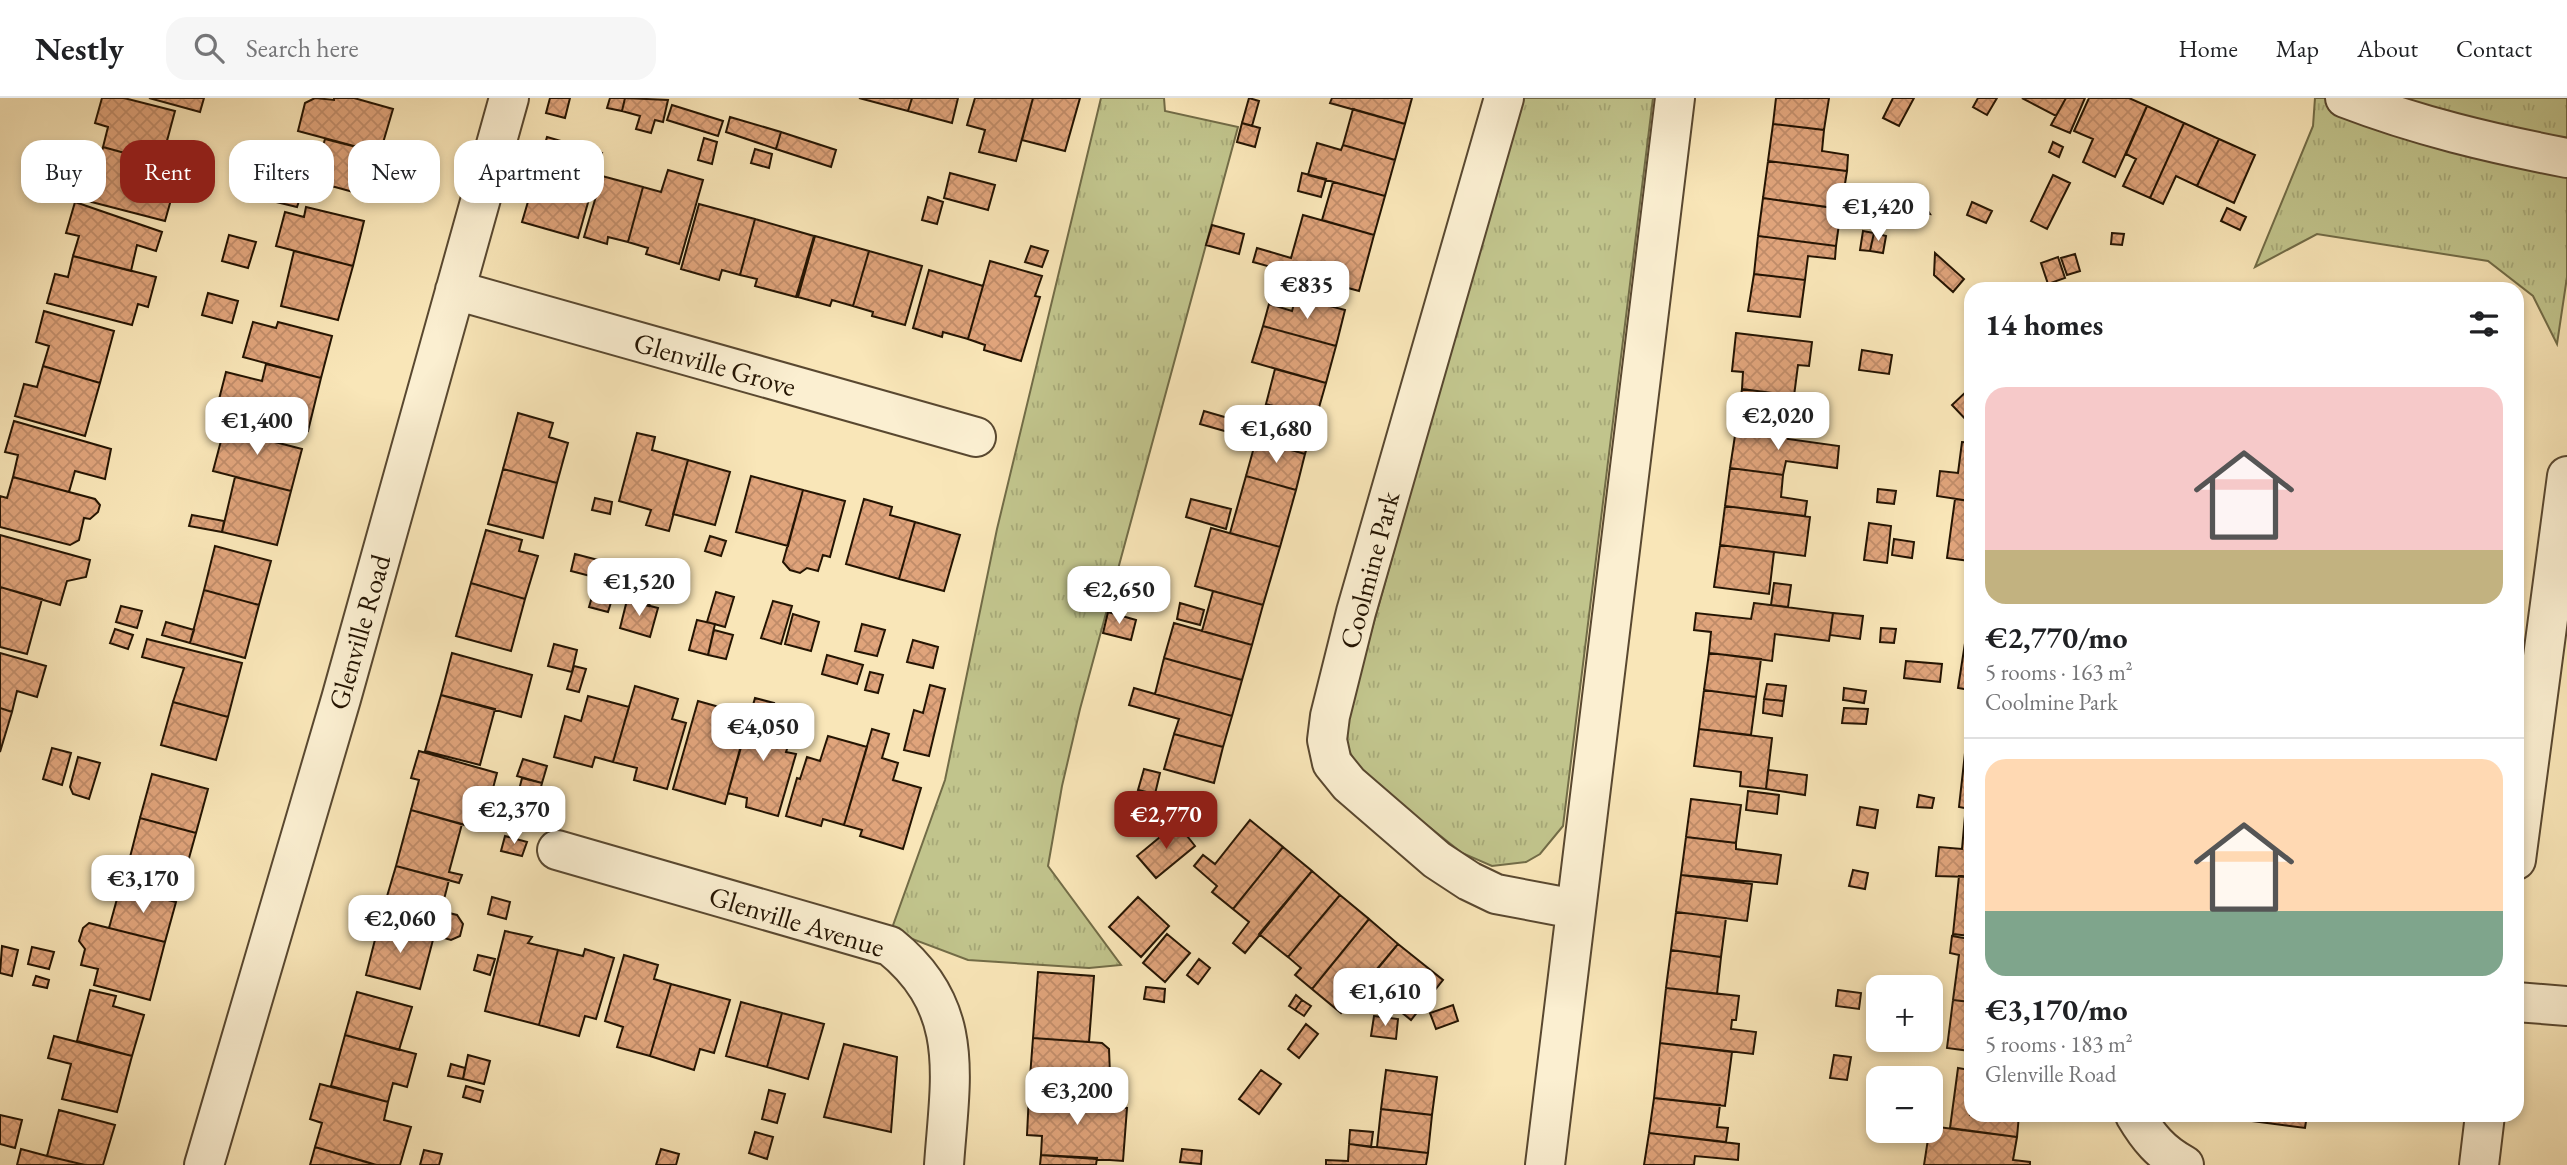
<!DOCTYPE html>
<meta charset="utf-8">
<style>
:root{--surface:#fff;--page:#f6f6f6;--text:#202124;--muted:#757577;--line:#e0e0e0;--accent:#8f2418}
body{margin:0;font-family:"EB Garamond",serif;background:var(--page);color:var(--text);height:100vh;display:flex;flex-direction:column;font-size:26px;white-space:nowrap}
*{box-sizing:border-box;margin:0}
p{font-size:23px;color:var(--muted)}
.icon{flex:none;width:38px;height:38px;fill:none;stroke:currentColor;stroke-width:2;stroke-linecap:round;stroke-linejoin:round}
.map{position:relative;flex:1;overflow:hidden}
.side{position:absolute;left:1964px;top:184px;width:560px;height:840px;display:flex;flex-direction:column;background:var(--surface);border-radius:21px;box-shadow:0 4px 10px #0003}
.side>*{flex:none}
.banner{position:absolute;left:21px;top:42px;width:665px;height:63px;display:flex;gap:14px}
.controls{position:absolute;left:1866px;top:877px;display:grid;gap:14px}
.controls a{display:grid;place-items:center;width:77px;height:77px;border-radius:14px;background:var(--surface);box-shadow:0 4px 10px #0003;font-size:35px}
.price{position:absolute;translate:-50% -60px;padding:0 16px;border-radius:14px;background:#fff;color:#222;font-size:23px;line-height:46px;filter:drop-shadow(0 2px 4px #0008)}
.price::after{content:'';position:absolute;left:50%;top:42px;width:21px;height:16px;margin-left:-10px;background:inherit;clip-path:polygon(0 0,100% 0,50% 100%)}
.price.on{background:var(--accent);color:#fff}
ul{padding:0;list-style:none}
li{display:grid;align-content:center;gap:14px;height:371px;padding:0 21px}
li+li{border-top:2px solid var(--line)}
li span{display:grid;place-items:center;height:217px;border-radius:21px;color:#555}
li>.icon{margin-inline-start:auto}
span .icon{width:126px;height:126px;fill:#fffc;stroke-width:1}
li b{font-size:30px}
h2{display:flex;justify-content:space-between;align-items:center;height:84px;padding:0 21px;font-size:30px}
.chip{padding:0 24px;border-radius:21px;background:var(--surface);box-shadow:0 4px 10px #0003;font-size:24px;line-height:63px}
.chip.on{background:var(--accent);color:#fff}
header{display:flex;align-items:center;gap:42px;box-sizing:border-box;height:98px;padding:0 35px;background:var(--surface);border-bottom:2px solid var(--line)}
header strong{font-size:33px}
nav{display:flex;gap:38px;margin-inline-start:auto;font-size:24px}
.search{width:490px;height:63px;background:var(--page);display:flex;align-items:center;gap:18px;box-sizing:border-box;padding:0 24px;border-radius:21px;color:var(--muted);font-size:26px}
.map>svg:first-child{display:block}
</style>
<header>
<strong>Nestly</strong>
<div class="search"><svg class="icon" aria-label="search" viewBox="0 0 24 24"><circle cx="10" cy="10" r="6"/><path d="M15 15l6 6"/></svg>Search here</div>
<nav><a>Home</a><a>Map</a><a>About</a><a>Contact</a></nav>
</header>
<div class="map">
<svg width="2567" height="1067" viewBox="0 0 2567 1067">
<defs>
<pattern id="grass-tufts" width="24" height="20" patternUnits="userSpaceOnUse" patternTransform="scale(1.75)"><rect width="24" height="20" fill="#c1c48c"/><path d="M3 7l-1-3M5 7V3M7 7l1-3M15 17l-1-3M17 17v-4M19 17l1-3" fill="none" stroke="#a6a877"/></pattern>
<pattern id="building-cross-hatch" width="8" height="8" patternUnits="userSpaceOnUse" patternTransform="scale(1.75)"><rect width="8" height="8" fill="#e0a47b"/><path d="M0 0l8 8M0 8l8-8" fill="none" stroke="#c08c69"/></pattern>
</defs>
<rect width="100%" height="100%" fill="#f9e6b8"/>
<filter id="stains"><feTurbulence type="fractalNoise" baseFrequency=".00286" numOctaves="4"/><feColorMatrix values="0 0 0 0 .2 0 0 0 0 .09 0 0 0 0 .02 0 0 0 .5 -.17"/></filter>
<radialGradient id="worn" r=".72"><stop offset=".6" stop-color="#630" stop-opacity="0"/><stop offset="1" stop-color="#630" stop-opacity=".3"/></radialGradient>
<!-- grass -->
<path fill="url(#grass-tufts)" stroke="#726c47" stroke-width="2" d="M1101,0H1164L1165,13L1238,29L1080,611L1062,688L1048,768L1121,867L1089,870L968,862L891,833L945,682L997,431Z
M1521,0H1653L1563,728L1540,756L1526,764L1492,768L1462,755L1404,709L1356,666L1346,647L1347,620Z
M2315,0H2567V179L2557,246L2533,198L2488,163L2317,136L2255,169L2313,28Z"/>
<!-- building -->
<path fill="url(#building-cross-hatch)" stroke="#241402" stroke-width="2" d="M102,0H124L175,13L161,65L103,49L108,29L95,25Z
M149,0H204L200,14Z
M315,0L334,2V0H354L393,11L380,55L298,33L305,5Z
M550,0H570L565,20L546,15Z
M610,0H625L622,13L607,10Z
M625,0L668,2L663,24L655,22L651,35L636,31L640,18L622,13Z
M859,0H912L908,13Z
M912,0H958L952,25L908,13Z
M975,0H1033L1016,63L979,54L985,32L967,27Z
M1033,0H1080L1065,53L1022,42Z
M1249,0L1259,3L1252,28L1242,25Z
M1332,0H1412L1405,26L1330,5Z
M1776,0H1829L1824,32L1773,26Z
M1893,0H1914L1899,28L1883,20Z
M1978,0H1997L1987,17L1973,9Z
M2022,0H2066L2056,18Z
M2066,0H2085L2070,35L2051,27Z
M2089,0H2129L2147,8L2115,79L2083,64L2093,41L2074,33Z
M672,7L723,23L718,38L667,22Z
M2147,8L2184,25L2150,100L2123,88L2136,61L2126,56Z
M1353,11L1405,26L1395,62L1343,47Z
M730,19L781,34L776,51L726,34Z
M1242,25L1260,30L1255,49L1237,44Z
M2184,25L2219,41L2197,88L2176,78L2163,106L2150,100Z
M1773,26L1824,32L1822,53L1848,57L1847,73L1768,63Z
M781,34L836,52L831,69L776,51Z
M547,39L602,55L578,140L522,124Z
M704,40L717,44L712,66L698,62Z
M325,41L380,55L368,98L313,83Z
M2219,41L2255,57L2234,105L2197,88Z
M2053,44L2063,49L2059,59L2049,54Z
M1317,45L1341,52L1343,47L1395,62L1385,98L1308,77Z
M103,49L161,65L155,86L174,91L165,123L76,100L84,67L97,71Z
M755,51L772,56L769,70L751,65Z
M252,61L276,68L272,86L247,79Z
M1768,63L1847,73L1841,111L1763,100Z
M668,72L703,82L679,166L646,156L648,150L628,144L643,89L661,94Z
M950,75L995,87L988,112L944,100Z
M1302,75L1326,81L1321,99L1298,93Z
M2053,77L2070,85L2047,131L2031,123Z
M602,78L643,89L628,144L608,139L607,146L584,139Z
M1333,84L1385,98L1374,137L1322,122Z
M276,88L302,94L297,109L272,103Z
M1900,89L1914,91L1930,116L1898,113Z
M928,99L943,104L937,126L922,122Z
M1763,100L1841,111L1836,148L1758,138Z
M75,104L162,134L156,153L137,147L131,173L73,158L79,138L66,135Z
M1972,104L1992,113L1986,125L1967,117Z
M699,106L755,121L740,177L722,172L719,182L681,171Z
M306,109L364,123L353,168L276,148L285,114L304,119Z
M2227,110L2246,119L2240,132L2221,123Z
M1303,117L1374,137L1359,193L1253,164L1257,150L1291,160Z
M755,121L814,138L796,199L755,188L757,181L740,177Z
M1212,127L1244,136L1239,156L1206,147Z
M1863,133L1874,135L1870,153L1860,152Z
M1874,135L1886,138L1883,155L1870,153Z
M2112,135L2124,136L2122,147L2111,146Z
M229,137L256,144L248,170L222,163Z
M815,138L869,153L853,208L832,202L830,208L798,199Z
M1758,138L1836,148L1835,161L1808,158L1805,182L1754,176Z
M1031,148L1048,153L1042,169L1025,164Z
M294,153L353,168L338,222L281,208Z
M869,153L922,168L905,227L872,218L873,214L853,208Z
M1935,155L1964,181L1953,194L1934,177Z
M2075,156L2080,173L2067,177L2061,160Z
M73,158L156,179L148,209L138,206L132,227L47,205L55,176L68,179Z
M2058,159L2065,180L2048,186L2041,165Z
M990,163L1042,178L1035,198L1040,199L1021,263L984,252L985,247L968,241Z
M929,172L983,188L968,241L943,234L942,239L913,230Z
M1283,176L1298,181L1293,201L1277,196Z
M1754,176L1805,182L1800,219L1748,213Z
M208,195L238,203L232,225L202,217Z
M1296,199L1345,212L1336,248L1263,228L1269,206L1292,213Z
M44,213L114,233L100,285L43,268L49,248L36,244Z
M253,224L276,230L278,224L332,238L321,280L243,259Z
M1263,228L1336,248L1326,285L1252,264Z
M1736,235L1812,244L1809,268L1798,267L1794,298L1742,291L1743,274L1732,273Z
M1862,252L1892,257L1889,276L1859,272Z
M266,266L321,280L308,333L217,309L226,274L262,283Z
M43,268L100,285L85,338L15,318L24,286L37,289Z
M1275,271L1326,285L1316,320L1266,306Z
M1970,290V326L1952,307Z
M1742,291L1794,298L1791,325L1815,328L1814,339L1736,331Z
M1266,306L1316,320L1305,356L1200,326L1204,313L1259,329Z
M518,315L553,325L549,339L568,345L557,385L503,371Z
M14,323L111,351L105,381L75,373L69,394L13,379L18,357L5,354Z
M226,324L273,336L271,343L302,351L291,393L213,373Z
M1736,331L1789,336L1788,341L1839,348L1837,370L1786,363L1783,377L1730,370Z
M637,335L655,339L652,352L688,362L669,433L646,427L651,412L619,403Z
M1256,342L1305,356L1296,392L1246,378Z
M1962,344L1970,345V403L1937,398L1940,373L1958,375Z
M688,362L730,374L715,427L673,416Z
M1730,370L1783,377L1781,399L1807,403L1805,418L1725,408Z
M503,371L557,385L543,440L488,426Z
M751,378L803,392L788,448L736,434Z
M1246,378L1296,392L1280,449L1230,435Z
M13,379L95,401L100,407L98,414L90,421L84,420L79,442L70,447L0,429V398L7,400Z
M235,379L291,393L277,447L222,434Z
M1878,391L1896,393L1894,406L1877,404Z
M803,392L845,403L830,459L823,457L818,473L807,470L800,475L790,472L783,464Z
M595,400L612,404L610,416L592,412Z
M864,401L892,409L890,417L915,424L899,481L846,466Z
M1191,401L1231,411L1226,431L1186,419Z
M1955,401L1970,403V463L1947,460Z
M1725,408L1810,419L1805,458L1720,447Z
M192,417L224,423L222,434L189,428Z
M915,424L960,437L944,493L899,481Z
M1869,425L1891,428L1887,465L1864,462Z
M1211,430L1280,449L1263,507L1195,488Z
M486,432L522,442L519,453L538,458L525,501L471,485Z
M0,437L90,462L86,479L67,483L60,507L0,489Z
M710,438L726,443L721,458L705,453Z
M1894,441L1914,444L1912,460L1892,457Z
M1720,447L1774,454L1769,496L1714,489Z
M215,448L271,463L259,507L204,492Z
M575,456L602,463L598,480L571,473Z
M641,468L658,473L649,508L631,504Z
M471,485L525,501L511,553L456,538Z
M1774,485L1791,487L1788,509L1771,507Z
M0,489L42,501L27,556L0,549Z
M204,492L259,507L245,560L190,545Z
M594,492L613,498L608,514L589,509Z
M1213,493L1263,507L1252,547L1202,533Z
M716,494L734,499L725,529L707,524Z
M627,502L658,510L650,539L620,530Z
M773,503L792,508L781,546L761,540Z
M1180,505L1204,512L1200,527L1177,521Z
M1754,505L1833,515L1829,543L1775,536L1772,563L1709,555L1711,534L1694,532L1696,515L1751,521Z
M121,508L142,513L137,530L116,524Z
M1108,514L1136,522L1131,542L1103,535Z
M1833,515L1863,518L1860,541L1830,537Z
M793,516L819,524L811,553L785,546Z
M697,522L715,526L708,557L689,552Z
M166,524L194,532L190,545L162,537Z
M1174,525L1252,547L1242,582L1164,560Z
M862,526L885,532L877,558L855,553Z
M1968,526L1970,527V592L1958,590Z
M1881,530L1896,531L1894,545L1880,544Z
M115,531L133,537L128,551L110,545Z
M714,532L733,537L726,561L708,557Z
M147,541L242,565L228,619L173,604L184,570L142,559Z
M913,542L938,549L933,570L907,564Z
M554,546L577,552L572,574L548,568Z
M0,555L46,568L37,599L17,593L12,614L0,610Z
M452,555L532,577L521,619L441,597Z
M1709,555L1761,561L1756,599L1704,592Z
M827,557L863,567L857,586L822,576Z
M1164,560L1242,582L1232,618L1155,596Z
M1906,563L1942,566L1940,584L1904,580Z
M574,568L586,571L579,594L567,591Z
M870,574L883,577L878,595L865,592Z
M1767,586L1786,588L1784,603L1764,601Z
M930,587L945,591L929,658L904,652L914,612L923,615Z
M635,588L678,601L672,621L686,625L667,691L634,682L637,670L613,664Z
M1134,590L1232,618L1223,649L1174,636L1179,621L1129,607Z
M1844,590L1866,593L1864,605L1843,602Z
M1704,592L1756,599L1751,637L1699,631Z
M441,597L495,611L480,667L425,653Z
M588,598L629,609L613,664L595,659L592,669L554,659L565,618L581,623Z
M755,600L774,605L767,630L792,637L786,654L796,656L778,718L746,709L747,700L728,695Z
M1764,601L1784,603L1782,618L1763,615Z
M698,603L744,616L738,638L743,640L725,706L673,691Z
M173,604L228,619L216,662L161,647Z
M1970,609V656L1965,655Z
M0,610L12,614L0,654Z
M1844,610L1868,611L1866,626L1842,625Z
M872,631L889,636L882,660L898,665L893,682L921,690L903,751L860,738L862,732L844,727Z
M1699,631L1772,640L1766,691L1740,688L1741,674L1694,668Z
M1174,636L1223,649L1214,685L1164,671Z
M828,638L867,649L844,727L823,721L821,728L786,718L797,680L800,681L807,659L820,663Z
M52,650L71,655L62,687L43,681Z
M419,653L497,675L482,732L411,712L419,682L411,680Z
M1965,655L1970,656V711L1959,709Z
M78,659L100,665L89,701L73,696L70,689Z
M523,661L547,668L542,685L517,678Z
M1144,671L1160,675L1155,696L1138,692Z
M1768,672L1807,677L1805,697L1766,691Z
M152,676L208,691L196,735L140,720Z
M522,680L542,685L538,701L518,696Z
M1748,693L1779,697L1777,716L1746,712Z
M1919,697L1934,700L1932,710L1917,709Z
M1691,701L1741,707L1736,745L1686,739Z
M1860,709L1878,712L1875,730L1857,727Z
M411,712L462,726L449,774L462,777L459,785L396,768Z
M1965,718L1970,719V779L1936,778L1939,749L1962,751Z
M140,720L196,735L184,778L129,763Z
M1250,722L1283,749L1233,811L1212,794L1217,788L1194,768L1203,757L1215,766Z
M1177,725L1195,748L1156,780L1137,758Z
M505,738L527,744L522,758L501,753Z
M1686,739L1736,745V751L1781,757L1777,786L1681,777Z
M1283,749L1312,773L1245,855L1233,845L1249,824L1233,811Z
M396,768L449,782L441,813L457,817L463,826L460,838L451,842L380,822Z
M1853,772L1868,775L1865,791L1849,788Z
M1312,773L1340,797L1288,859L1259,836Z
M1681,777L1752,786L1747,823L1676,814Z
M1959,778L1970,779V838L1953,836Z
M120,790L176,804L165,844L109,830Z
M1340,797L1369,821L1312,891L1295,877L1301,870L1288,859Z
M492,799L510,804L506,821L488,816Z
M1138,799L1169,828L1141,859L1109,829Z
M1676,814L1726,820L1721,859L1671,852Z
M1369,821L1398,846L1341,915L1312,891Z
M380,822L434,838L420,891L366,877Z
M89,825L165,844L150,902L94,887L98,871L81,867L85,851L79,843L83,830Z
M505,833L532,839L528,845L558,852L539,927L485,913Z
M1167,836L1190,855L1165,884L1143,865Z
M1952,838L1970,841V904L1953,902L1959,857L1950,855Z
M1398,846L1443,882L1411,922L1365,885Z
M2,848L18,852L12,878L0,875Z
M32,849L54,854L49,871L28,866Z
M585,851L614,860L596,921L585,918L579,938L539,927L558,852L583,858Z
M1671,852L1721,859L1717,896L1666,890Z
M478,857L495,861L490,877L474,872Z
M624,857L658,867L654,881L671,886L650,958L617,949L623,929L605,923Z
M1199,861L1210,870L1198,886L1187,877Z
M1038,874L1094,878L1089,944L1033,940Z
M36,878L49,882L47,890L33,887Z
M671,886L730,902L714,955L700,951L694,972L650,958Z
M1146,889L1165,891L1164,904L1144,901Z
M1666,890L1739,898L1736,922H1732L1731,931L1756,934L1753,956L1660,945Z
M90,892L116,898L113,908L144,917L132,958L77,943Z
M1838,892L1861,895L1859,911L1836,908Z
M357,894L412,909L399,952L345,937Z
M1296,897L1302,902L1295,912L1289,908Z
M1302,902L1311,908L1304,918L1295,912Z
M1953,902L1970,904V953L1947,950Z
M741,904L782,915L767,969L726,958Z
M1453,907L1458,923L1436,931L1430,915Z
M782,915L824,926L808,981L767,969Z
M1374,918L1398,921L1396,941L1371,938Z
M1306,926L1318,936L1299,960L1288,951Z
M345,937L416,956L407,989L393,985L388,1004L331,988Z
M54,938L132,958L117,1014L62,1001L71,966L48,960Z
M1033,940L1102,945L1109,951L1110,976L1103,982L1087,981L1086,996L1029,992Z
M1660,945L1732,954L1725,1008L1654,1000Z
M844,946L897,959L891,1034L824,1019Z
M468,957L490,963L484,986L463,981Z
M1834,957L1851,959L1847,982L1830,980Z
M451,966L465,970L463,981L448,978Z
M1958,970L1970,972V1017H2019L2017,1039L1950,1030Z
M1261,972L1281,986L1259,1016L1239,1001Z
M1386,972L1437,979L1432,1017L1381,1011Z
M320,986L388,1004L384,1022L411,1029L400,1067H376L315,1049L322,1025L310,1021Z
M466,988L483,993L480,1004L463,999Z
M769,992L785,996L777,1025L762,1021Z
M1029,996L1096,1000V1008L1127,1010L1123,1063L1041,1057L1042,1038L1027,1037Z
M1654,1000L1720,1007L1717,1029L1728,1030L1726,1044L1649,1035Z
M1381,1011L1432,1017L1428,1055L1377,1049Z
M59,1012L115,1027L103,1067H85L47,1058Z
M0,1017L22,1022L15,1050L0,1046Z
M2222,1017H2307L2305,1030L2222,1019Z
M1930,1028L2017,1039L2013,1062L2030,1064V1067H1924Z
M1350,1032L1373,1034L1371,1049L1349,1046Z
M755,1034L773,1039L767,1061L749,1055Z
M1649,1035L1739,1046L1738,1062L1695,1058L1694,1067H1644Z
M1349,1046L1428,1055L1426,1067H1326V1062L1348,1063Z
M315,1049L370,1065L376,1067H310Z
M21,1051L47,1058L85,1067H17Z
M661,1051L679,1056L676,1067H656Z
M1182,1051L1202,1053L1201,1066L1180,1064Z
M424,1052L442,1056L439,1067H420Z
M1041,1057L1097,1060L1096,1067H1040Z"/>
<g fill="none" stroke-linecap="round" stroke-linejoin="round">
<defs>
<path id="minor" d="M1504,0L1356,514L1330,618L1327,642L1332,665L1349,686L1437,762L1469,783L1496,796L1575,811
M2345,0C2418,28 2490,45 2567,60
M455,192L976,339
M557,752L890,848C967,910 950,980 944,1067
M2516,762L2567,378
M2516,904L2567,908
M2135,1017C2148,1039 2161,1055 2184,1067
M204,1067L341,601L509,0
M1545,1067L1675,0
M2479,1067L2485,1017"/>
</defs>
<!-- minor casing -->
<use href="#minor" stroke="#594830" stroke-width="42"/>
<!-- minor -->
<use href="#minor" stroke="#fbefd1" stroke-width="38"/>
</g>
<g text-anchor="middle" stroke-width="7" stroke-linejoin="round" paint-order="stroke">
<!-- street labels -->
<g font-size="28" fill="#241402" stroke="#fbefd1">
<text transform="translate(715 266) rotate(16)" y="10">Glenville Grove</text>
<text transform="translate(1369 472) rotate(-75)" y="10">Coolmine Park</text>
<text transform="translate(359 534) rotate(-74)" y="10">Glenville Road</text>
<text transform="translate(797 823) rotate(17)" y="10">Glenville Avenue</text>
</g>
</g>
<rect width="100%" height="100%" filter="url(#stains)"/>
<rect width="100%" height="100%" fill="url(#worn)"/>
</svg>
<div class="controls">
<a>+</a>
<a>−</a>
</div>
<b class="price" style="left:1878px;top:145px">€1,420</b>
<b class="price" style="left:1307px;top:223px">€835</b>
<b class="price" style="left:1778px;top:354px">€2,020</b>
<b class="price" style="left:257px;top:359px">€1,400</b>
<b class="price" style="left:1276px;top:367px">€1,680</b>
<b class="price" style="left:639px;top:520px">€1,520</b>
<b class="price" style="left:1119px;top:528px">€2,650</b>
<b class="price" style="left:763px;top:665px">€4,050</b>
<b class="price" style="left:514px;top:748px">€2,370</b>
<b class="price on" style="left:1166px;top:753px">€2,770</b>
<b class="price" style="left:143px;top:817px">€3,170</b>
<b class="price" style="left:400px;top:857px">€2,060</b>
<b class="price" style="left:1385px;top:930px">€1,610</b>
<b class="price" style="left:1077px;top:1029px">€3,200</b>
<div class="banner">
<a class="chip">Buy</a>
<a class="chip on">Rent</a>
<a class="chip">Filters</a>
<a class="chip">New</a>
<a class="chip">Apartment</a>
</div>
<section class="side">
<h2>14 homes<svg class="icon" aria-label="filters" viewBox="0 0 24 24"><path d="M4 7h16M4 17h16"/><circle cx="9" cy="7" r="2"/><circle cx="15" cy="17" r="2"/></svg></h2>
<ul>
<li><span style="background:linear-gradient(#f6c9c9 75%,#c2b280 0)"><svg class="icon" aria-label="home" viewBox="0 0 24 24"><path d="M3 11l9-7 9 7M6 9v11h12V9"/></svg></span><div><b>€2,770/mo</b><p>5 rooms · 163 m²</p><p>Coolmine Park</p></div></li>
<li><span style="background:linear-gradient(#ffd9b3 70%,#7fa58c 0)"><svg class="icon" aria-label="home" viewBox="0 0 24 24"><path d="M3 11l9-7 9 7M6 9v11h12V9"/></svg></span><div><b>€3,170/mo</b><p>5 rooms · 183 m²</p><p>Glenville Road</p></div></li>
</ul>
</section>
</div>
